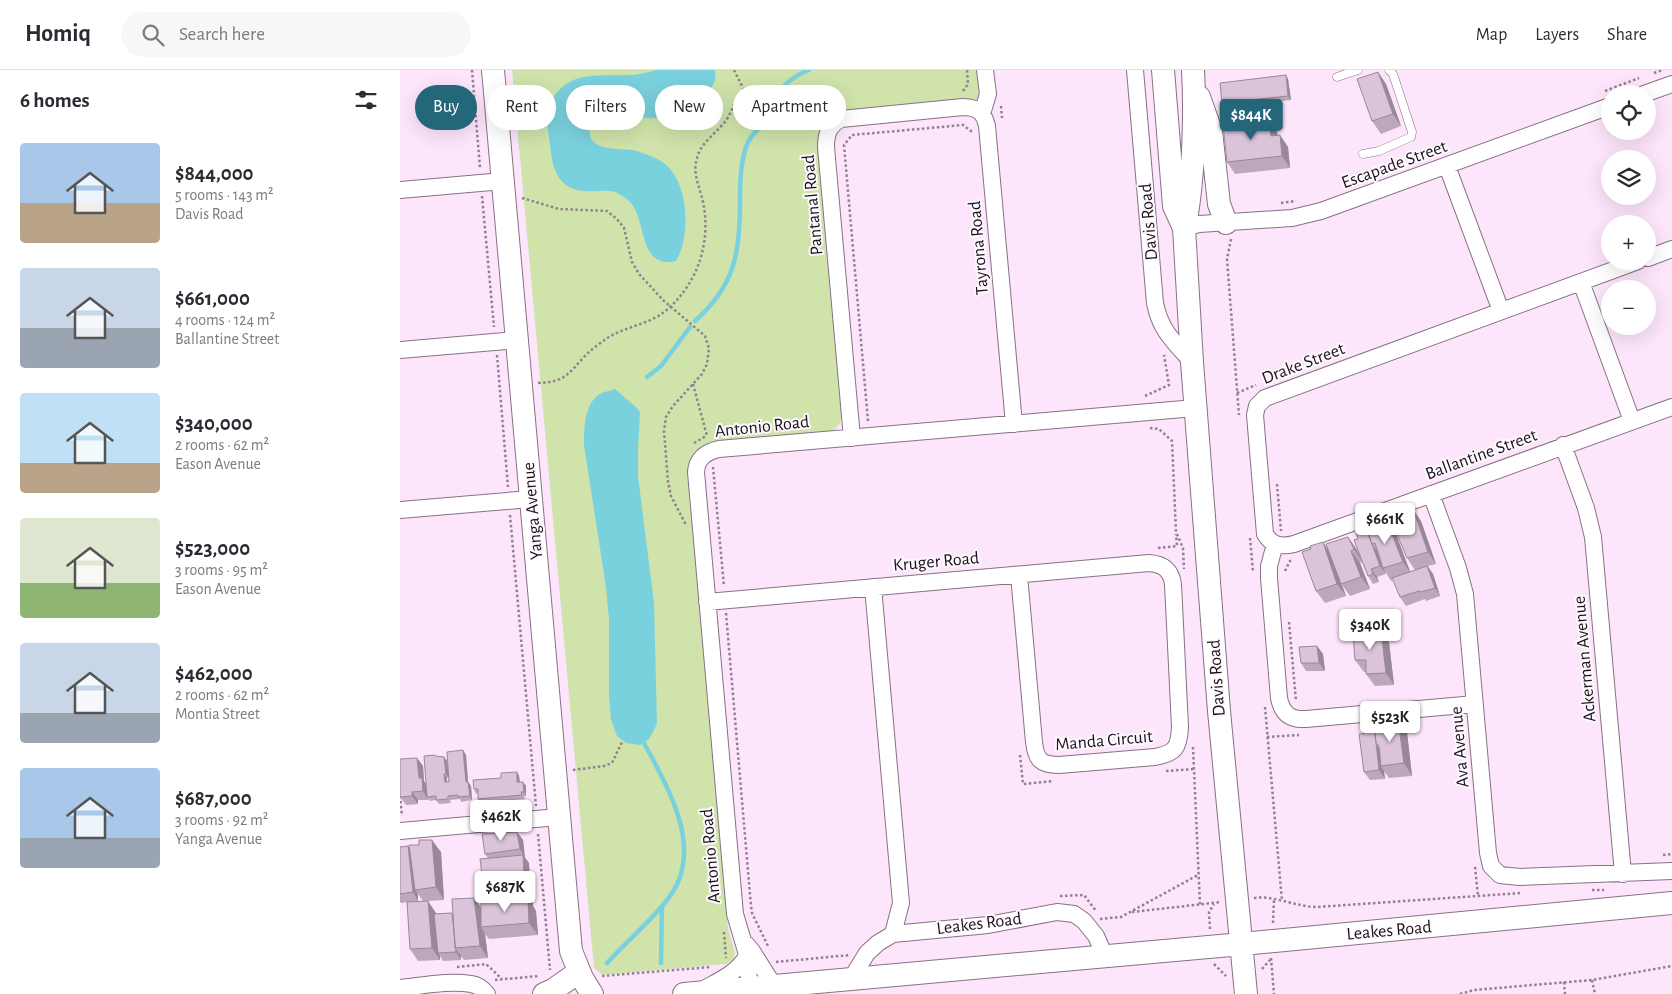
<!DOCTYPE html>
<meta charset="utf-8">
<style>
:root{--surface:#fff;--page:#f7f7f7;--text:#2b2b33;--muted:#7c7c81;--line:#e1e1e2;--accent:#25677a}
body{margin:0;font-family:"Alegreya Sans",sans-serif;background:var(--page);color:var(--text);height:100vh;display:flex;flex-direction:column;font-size:19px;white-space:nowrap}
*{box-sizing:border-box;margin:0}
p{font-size:16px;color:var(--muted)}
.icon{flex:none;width:28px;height:28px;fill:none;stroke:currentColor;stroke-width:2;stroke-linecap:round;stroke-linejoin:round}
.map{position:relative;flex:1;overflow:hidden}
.drawer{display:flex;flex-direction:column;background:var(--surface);width:400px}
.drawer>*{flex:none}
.banner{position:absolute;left:15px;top:15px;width:475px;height:45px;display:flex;gap:10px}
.buttons{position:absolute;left:1201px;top:15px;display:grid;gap:10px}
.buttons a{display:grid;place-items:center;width:55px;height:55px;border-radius:50%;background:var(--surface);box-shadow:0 5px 20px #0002;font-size:25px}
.price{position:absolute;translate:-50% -42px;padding:0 11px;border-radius:5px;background:#fff;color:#222;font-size:16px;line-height:32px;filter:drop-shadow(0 1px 2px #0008)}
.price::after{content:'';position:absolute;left:50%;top:30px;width:15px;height:11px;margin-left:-8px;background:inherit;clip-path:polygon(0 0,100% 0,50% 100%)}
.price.current{background:var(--accent);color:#fff}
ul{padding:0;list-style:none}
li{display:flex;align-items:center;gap:15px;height:125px;padding:0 20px}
li span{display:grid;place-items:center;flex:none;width:140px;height:100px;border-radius:5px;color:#555}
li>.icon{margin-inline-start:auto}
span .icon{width:60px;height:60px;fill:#fffc;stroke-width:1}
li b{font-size:21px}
h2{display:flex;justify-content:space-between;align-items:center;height:60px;padding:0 20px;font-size:21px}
.tag{padding:0 18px;border-radius:22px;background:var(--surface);box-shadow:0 5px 20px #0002;font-size:18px;line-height:45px}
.tag.current{background:var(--accent);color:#fff}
header{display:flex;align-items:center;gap:30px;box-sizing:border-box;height:70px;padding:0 25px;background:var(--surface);border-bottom:1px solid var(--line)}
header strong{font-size:24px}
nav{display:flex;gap:28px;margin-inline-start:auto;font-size:18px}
.search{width:350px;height:45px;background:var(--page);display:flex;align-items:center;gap:12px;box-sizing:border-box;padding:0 18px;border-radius:28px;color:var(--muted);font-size:19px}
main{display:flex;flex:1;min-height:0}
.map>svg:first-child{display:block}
</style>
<header>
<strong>Homiq</strong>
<div class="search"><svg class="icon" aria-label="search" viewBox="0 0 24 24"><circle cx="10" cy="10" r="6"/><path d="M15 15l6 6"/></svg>Search here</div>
<nav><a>Map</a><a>Layers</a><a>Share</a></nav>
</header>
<main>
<section class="drawer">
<h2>6 homes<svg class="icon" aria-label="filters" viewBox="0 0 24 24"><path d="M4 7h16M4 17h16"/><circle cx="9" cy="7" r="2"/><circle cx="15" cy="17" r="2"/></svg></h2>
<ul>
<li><span style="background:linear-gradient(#a9c7e8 60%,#b9a48a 0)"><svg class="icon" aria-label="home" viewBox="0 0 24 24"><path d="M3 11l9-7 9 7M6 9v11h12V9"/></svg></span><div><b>$844,000</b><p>5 rooms · 143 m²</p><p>Davis Road</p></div></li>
<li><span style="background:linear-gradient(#c9d6e8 60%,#9aa5b1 0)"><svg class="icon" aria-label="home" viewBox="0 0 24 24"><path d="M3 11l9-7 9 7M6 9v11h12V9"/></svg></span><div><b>$661,000</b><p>4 rooms · 124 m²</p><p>Ballantine Street</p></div></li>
<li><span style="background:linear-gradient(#bfe0f5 70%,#b9a48a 0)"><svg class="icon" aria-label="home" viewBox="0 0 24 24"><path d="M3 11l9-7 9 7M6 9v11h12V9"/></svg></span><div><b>$340,000</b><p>2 rooms · 62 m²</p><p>Eason Avenue</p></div></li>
<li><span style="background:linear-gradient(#dfe7d0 65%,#8fb573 0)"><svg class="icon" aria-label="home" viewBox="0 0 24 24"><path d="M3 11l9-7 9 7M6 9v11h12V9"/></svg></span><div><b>$523,000</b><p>3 rooms · 95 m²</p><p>Eason Avenue</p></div></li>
<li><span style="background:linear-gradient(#c9d6e8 70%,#9aa5b1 0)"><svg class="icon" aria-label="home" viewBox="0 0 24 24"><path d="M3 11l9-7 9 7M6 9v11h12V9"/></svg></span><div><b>$462,000</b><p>2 rooms · 62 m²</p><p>Montia Street</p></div></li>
<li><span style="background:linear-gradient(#a9c7e8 70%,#9aa5b1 0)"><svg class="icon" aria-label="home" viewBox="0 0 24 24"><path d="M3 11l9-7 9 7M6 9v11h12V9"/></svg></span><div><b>$687,000</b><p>3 rooms · 92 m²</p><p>Yanga Avenue</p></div></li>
</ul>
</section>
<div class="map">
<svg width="1272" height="924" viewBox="0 0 1272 924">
<rect width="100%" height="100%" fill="#fde5fc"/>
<!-- green -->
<path fill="#cfe3aa" d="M112,0H579L584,18L578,29L445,40C427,44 419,55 418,73L442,344C441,354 438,359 428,362L307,374L295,381L289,396L328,858L335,883L334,891L326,894L202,905L194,898Z"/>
<!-- water -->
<path fill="#7ad1de" d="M256,0H315C317,10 313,17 306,24C294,36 279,46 262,48C239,50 209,39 190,56C190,63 189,69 195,73C206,81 224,78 237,81C245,84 258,88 265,94C289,114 291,165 276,191C238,200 247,149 230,132C212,115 205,123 184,121C157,119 152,97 150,74C148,59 144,44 152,30C167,1 199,6 226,5C237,5 246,3 256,0Z
M215,319L238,339L240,343L238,379V406L254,533L257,654L249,669L240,675L226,673L217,666L211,650L209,626V550L206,517L184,375C184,361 184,337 197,326C201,322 210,321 215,319Z"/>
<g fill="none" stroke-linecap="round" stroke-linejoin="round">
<!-- stream -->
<path stroke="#7ad1de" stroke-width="4.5" d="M295,251C334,216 340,185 340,134C340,116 340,95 346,77C352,60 366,55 373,41C376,35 376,29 379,23C384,13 398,4 409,0
M247,307L261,296L290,257
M207,893C227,871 250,852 268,829C306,780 268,718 244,673
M261,893L262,836"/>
<defs>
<path id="lane" d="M937,7L958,0
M963,84L979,81L1011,67L1012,62L993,4L989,0"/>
<path id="street" d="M735,0L755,233C760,260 774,272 792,292
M1244,24L1272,14
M582,44L588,24L585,0
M1047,96L1101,241
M0,120L103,111
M784,158L799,154L892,148L921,141L1210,36
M1248,188L1272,179
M1238,191L865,328L857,336L855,345L865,464C872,476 882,477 894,474L1272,337
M1181,212L1232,351
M0,280L117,270
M452,368L426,77C426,64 429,55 441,49L563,37C577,37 584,42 587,56L614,354
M1163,375L1186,438L1193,467L1223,804
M1031,424L1058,498L1065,524L1088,783L1091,796L1100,805L1120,807L1272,801
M0,440L130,429
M875,474L869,496V508L879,628C882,644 891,650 906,649L1075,634
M473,517L501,833L493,864
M307,532L749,493C763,494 771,500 773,514L780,657C779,677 776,683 755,687L659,695C640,695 636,689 634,672L619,505
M0,761L158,747
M346,874L352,881L374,916
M451,909L467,883L478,873L493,864L588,855L657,842L674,844L684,851L696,866L705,886
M0,918C21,916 50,910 71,914C77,915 83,919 87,924
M350,918L346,881L335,844L296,402C297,388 306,382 319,379L795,338
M304,919C320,910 337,903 347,886"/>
<path id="secondary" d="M93,0L171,881L182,908L192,924
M763,0L774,136L784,158
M793,0C795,34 794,67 792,100C790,120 789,139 784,158L792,292L819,641L846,924
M799,27L811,61L819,134L826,153
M144,924L153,920L173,906
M284,924L842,874L1272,833"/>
</defs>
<!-- lane casing -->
<use href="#lane" stroke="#877186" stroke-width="9"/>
<!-- street casing -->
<use href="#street" stroke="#877186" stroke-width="18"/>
<!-- secondary casing -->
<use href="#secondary" stroke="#877186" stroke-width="24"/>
<!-- path -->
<path stroke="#918190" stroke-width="2.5" stroke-dasharray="2.5 2.5" stroke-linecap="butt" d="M72,0L80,98
M334,0L344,20L359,32L371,34L397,35L421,47
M1254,3L1263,0
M563,21L568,14L567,0
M1205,21L1239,8
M601,36L602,48
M82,126L94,257
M122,128L159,139L207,141L217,149L224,158L232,192L239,204L263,230L305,266L309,278L307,294L302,304L273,336L266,347L264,361L268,412L271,426L286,455
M881,133L896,131
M831,169L827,189L839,345
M97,285L108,417
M138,313C165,312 168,304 185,286C192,279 201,272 209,267C229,255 253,254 270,237C299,210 311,170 303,132C300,117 292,104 297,88C301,72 317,63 327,49C333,39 335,28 344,20
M293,314L307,366
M837,323L856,315
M745,326L769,315L764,285
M468,351L444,75L452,65L563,55L572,62
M750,358L759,359L772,371L776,462L783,478L784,499
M294,373L306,366
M313,397L324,516
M877,414L881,461
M110,445L136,736
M850,468L853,502
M758,478L777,476L776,464
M885,501L890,491L893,490
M326,543L351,836L352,843L368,876
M889,552L896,631
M865,637L882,831
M867,667L899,665
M793,677L800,835
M620,685L623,714L653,711
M173,700L204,696L212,693L222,672
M766,701L794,699
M0,726L2,746
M138,764L150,900
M1263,785L1272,784
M1075,797L1078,826
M1192,820H1204
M660,826L684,825L696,841
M854,828C874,825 896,837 917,837L1121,823
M732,842L821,832
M700,849L721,847L798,805
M873,853L874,830
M810,859L809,842L814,834
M324,862L326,888
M871,888L874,924
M376,892L450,885
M814,894L826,906
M57,897L86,894L102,909
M862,899L870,890
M202,906L311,897
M95,910L139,906
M1192,910L1195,924
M1164,912L1165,924
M1060,924L1074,920L1192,910L1272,896"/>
<!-- lane -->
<use href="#lane" stroke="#fff" stroke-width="8"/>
<!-- street -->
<use href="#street" stroke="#fff" stroke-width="16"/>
<!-- secondary -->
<use href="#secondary" stroke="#fff" stroke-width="22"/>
</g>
<!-- wall -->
<path fill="#bca8bb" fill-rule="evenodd" d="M888,9L891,30L825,37L822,33Z
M986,14L1001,56L981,64L972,51Z
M877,62L878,65H880L888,77L890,98L835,104L827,92Z
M1021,451L1036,494L1028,496L1033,504L1040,526L1026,531L1025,529L1006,536L1000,527L993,510L991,511L985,501L986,504L977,507L979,512L973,514L968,506L962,492L960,493L970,519L950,526L943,516L946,526L925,533L916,521L911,479H927L948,467L957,480L962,490L958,469L968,460L996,464L1010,502L1015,500L1007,488Z
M989,572L994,615L975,616L966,604V602H964L955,590Z
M917,576L923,584L925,601H906L901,593Z
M976,657L1007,662L1012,706L989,708L984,701L985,709L970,710L964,702V664Z
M66,685L68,712L71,716L72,730L61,732L60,729L50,730L51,733L39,734L36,730L30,731L28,729V730H18V734L6,735L0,727L17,688L23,696L24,711L26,714L36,686L44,687L47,691L49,708H47V712H49Z
M117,702L119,706L120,712H123L126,716V726H124L125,729L81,733L78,729V723L76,724L74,719Z
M117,762L123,770L125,788L129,793L130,813H128L131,817L133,836L136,841L138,865L89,869L85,864L88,888L64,890L61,886V890L43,891L40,886V890L18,891L10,879L7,832L1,833L0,832V777L8,776L10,779L41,782L44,830L28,831L36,844L53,845L81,838V832L79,828L83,806L82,805L88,788L85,784ZM18,824L23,831L10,832L18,831Z"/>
<!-- shaded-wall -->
<path fill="#989" d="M978,2L986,14L1001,56L993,44Z
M886,5L888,9L891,30L888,26Z
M869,50L877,62L879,78L871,66Z
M880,65L888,77L890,98L882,86Z
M1013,439L1021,451L1036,494L1028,482Z
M987,452L996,464L1011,504L1003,492Z
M966,458L972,466V474L977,481L983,498L986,504L980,496Z
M948,467L957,480L962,491L954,479Z
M923,472L931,484L941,514L946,526L937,514Z
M951,481L960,493L970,519L961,507Z
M1027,496L1033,504L1040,526L1035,518Z
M971,499L977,507L979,512L973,504Z
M981,560L989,572L994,615L986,603Z
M917,576L923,584L925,601L919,593Z
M998,649L1007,662L1012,706L1004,693Z
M976,674L982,682L981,696L984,701L985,709L979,700Z
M63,680L66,685L68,712L71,716L72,730L70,726L66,712Z
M44,687L47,691L49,708L46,704Z
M17,688L23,696L24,711L27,716V727L28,730L23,721L19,708Z
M117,702L119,706L120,716L117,712Z
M44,704L47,708V716L45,712Z
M123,712L126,716V726L124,722Z
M12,722L18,730V734L12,726Z
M117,762L123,770L125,788L120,779Z
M32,770L41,782L44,830L36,817Z
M8,776L14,785L15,820L18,824V831L13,822Z
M123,785L129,793L130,813L124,805Z
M122,805L131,817L133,836L136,841L138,865L129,853L128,831L124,826Z
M74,828L83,840L81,857L85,864L88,888L80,876Z
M28,831L36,843L40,883H38L40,886V890L32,878Z
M55,878L61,886V890L56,882Z"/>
<!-- building -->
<path fill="#dbc3da" stroke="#989" d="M978,2L993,44L972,51L957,9Z
M886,5L888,26L822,33L820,13Z
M869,50L871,66L880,65L882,86L827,92L823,55Z
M1013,439L1028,482L1007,488L990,448Z
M987,452L1003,492L983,498L975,473L972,474L967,460Z
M966,458L980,496L971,499L973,504L968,506L954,470L958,469L956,462Z
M948,467L954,479L951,481L961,507L941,514L926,474Z
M923,472L937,514L916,521L902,482L911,479L910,476Z
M1027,496L1035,518L1021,522L1019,521L1000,527L992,508Z
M981,560L986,603L966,604V590H955L953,564Z
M917,576L919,593H901L899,577Z
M998,649L1004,693L981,696L979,676L976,673L974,657L983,658V651Z
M974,654L979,700L964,702L959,664H964L963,657Z
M63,680L66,712H68L70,726L58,727V725L48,726V729L36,730V726L27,727L24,686L35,685V686L44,687L46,704H44L45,712H49L47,682Z
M17,688L19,708H22L23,721L12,722V726L0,727V689Z
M117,702V712H123L124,722H121L122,725L78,729V719H74L73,710L101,708V703Z
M117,762L120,779L85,784L82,764Z
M19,770H32L36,817L15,820L9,775H19Z
M8,776L13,822L0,824V777Z
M123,785L124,805L109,806V803L82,805L80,789Z
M122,805L124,826L79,828L77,807Z
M74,828L80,876L55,878L52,829Z
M128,829L129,853L81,857V832Z
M28,831L32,878L10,879L7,832Z
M52,843L56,882L38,883L34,844Z"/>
<g text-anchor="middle" stroke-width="4" stroke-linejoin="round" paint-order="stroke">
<!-- street labels -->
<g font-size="18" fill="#1a121a" stroke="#fef9fe">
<text transform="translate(994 94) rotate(-20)" y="6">Escapade Street</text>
<text transform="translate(412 135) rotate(-95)" y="6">Pantanal Road</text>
<text transform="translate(748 152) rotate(-95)" y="6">Davis Road</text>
<text transform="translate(578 178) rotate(-95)" y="6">Tayrona Road</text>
<text transform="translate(903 293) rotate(-21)" y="6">Drake Street</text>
<text transform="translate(362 356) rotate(-6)" y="6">Antonio Road</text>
<text transform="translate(1081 384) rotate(-20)" y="6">Ballantine Street</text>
<text transform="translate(132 441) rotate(-95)" y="6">Yanga Avenue</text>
<text transform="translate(536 491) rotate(-5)" y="6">Kruger Road</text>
<text transform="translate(1184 589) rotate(-95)" y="6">Ackerman Avenue</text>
<text transform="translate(816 608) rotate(-94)" y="6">Davis Road</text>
<text transform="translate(704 670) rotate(-5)" y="6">Manda Circuit</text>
<text transform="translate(1059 677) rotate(-95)" y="6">Ava Avenue</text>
<text transform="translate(310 786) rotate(-95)" y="6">Antonio Road</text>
<text transform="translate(579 853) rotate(-7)" y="6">Leakes Road</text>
<text transform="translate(989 860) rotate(-5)" y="6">Leakes Road</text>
</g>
</g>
</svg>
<div class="buttons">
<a><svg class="icon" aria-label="locate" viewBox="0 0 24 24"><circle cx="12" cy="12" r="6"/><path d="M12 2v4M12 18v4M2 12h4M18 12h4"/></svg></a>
<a><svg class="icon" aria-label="layers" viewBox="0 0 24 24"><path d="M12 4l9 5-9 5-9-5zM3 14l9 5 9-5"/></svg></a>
<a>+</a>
<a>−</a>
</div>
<b class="price current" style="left:851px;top:71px">$844K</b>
<b class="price" style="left:985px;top:475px">$661K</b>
<b class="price" style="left:970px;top:581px">$340K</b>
<b class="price" style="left:990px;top:673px">$523K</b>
<b class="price" style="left:101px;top:772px">$462K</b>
<b class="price" style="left:105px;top:843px">$687K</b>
<div class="banner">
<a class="tag current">Buy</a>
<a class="tag">Rent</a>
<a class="tag">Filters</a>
<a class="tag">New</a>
<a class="tag">Apartment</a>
</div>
</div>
</main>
